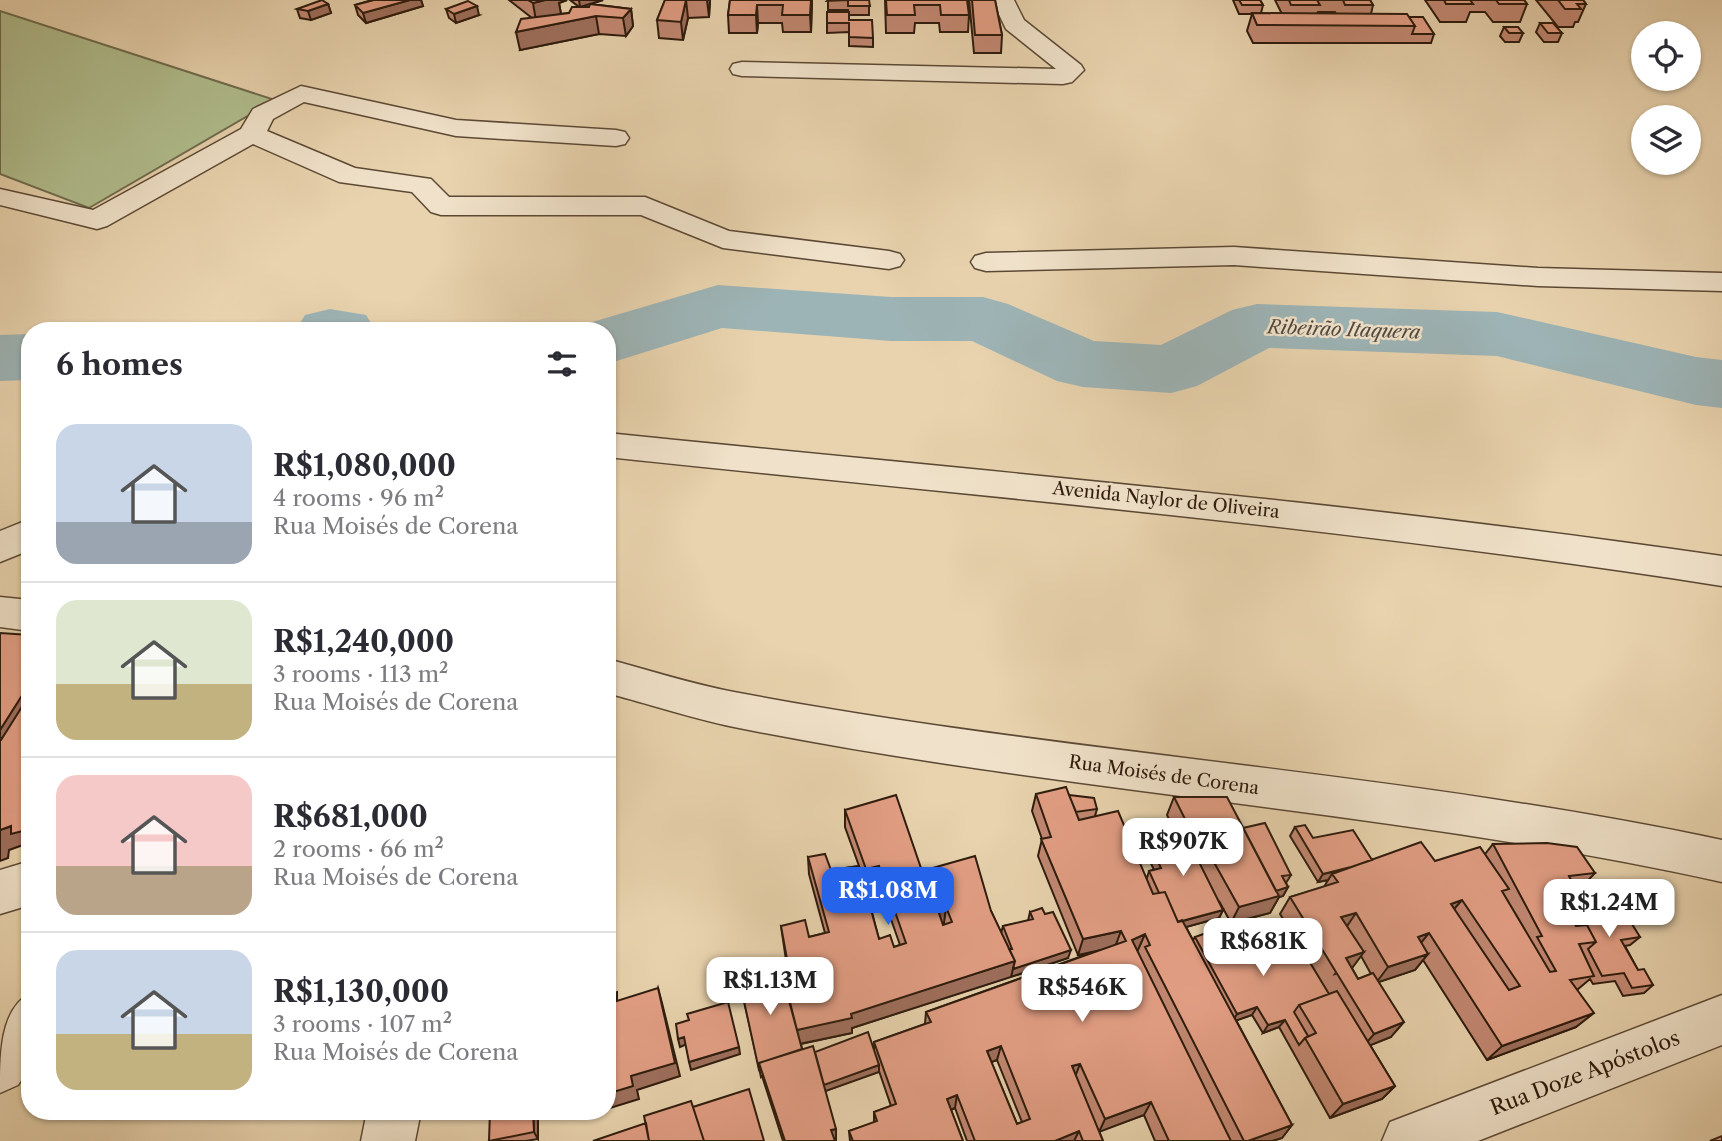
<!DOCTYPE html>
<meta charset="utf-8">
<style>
:root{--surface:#fff;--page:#f7f7f7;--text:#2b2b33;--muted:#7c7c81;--line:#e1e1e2;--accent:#2563eb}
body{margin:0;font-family:"Libre Caslon Text",serif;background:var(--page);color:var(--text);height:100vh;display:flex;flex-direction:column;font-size:26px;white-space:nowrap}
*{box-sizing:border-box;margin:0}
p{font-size:23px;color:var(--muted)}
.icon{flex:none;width:38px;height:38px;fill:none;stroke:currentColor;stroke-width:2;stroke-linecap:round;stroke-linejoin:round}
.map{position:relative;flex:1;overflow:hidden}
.side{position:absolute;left:21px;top:322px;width:595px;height:798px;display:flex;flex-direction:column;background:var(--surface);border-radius:28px;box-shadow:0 2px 5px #0004}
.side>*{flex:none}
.tools{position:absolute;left:1631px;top:21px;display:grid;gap:14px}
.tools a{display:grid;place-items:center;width:70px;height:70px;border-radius:50%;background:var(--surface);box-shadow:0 2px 5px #0004;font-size:35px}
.price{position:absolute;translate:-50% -60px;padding:0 16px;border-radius:14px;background:#fff;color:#222;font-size:23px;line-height:46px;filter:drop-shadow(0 2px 4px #0008)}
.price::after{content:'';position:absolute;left:50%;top:42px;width:21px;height:16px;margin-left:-10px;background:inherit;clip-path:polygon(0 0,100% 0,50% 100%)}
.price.active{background:var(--accent);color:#fff}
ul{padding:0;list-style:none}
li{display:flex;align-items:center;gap:21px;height:175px;padding:0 35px}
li+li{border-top:2px solid var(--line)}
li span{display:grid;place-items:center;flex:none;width:196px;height:140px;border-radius:21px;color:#555}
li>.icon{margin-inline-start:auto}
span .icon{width:84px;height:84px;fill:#fffc;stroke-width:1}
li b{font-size:30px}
h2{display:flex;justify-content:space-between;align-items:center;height:84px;padding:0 35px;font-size:30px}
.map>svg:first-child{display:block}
</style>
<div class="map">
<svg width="1722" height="1141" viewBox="0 0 1722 1141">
<rect width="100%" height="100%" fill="#e8d3ae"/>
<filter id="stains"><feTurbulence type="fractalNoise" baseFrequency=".00286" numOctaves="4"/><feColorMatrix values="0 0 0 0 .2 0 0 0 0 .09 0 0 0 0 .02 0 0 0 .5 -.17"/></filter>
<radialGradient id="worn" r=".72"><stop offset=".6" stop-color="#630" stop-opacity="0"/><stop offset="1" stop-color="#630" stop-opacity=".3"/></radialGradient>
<!-- green -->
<path fill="#b1be8e" stroke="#6f6c4e" stroke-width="2" d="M0,11L275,100L89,208L0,174Z"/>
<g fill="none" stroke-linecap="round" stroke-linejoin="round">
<!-- river -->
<path fill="#9db4b6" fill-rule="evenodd" d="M718,285L891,297H983L1008,304L1094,341L1161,345L1232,310L1257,304L1497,312L1696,357L1722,360V408L1696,405L1497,356L1269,348L1197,386L1171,393L1083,387L1057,381L972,341H891L722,328L607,364V331H578L582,325Z
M330,309L366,315L376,331H295L305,315Z
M30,334V380L0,381V335Z"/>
<defs>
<path id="minor" d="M992,0H1014L1024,20L1081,65L1084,70L1072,82L1063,84L742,76L733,74L730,69L733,64L742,62L1056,69L1006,29Z
M301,86L456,120L616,130L625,132L629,138L625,144L616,146L456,136L304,102L273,119L267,131L355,168L431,179L449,197H645L729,231L889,251L900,254L904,260L900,266L889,269L723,248L641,215H441L431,212L412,192L339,182L253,144L107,226L97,229L0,205V189L93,210L241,129L253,109Z
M1234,247L1538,268L1722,273V291L1538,286L1234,265L986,271L975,268L971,262L975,256L986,253Z
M607,433C979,471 1352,502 1722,556V586C1352,528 979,496 607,457Z
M30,519V550L0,562V531Z
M0,597L30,600V631L0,627Z
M607,659C649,670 691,684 734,692C1061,754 1396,771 1722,840V882C1396,810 1061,793 734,727C691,718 649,704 607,693Z
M30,861V905L0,914V870Z
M30,993V1067L18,1085L0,1093C0,1054 0,1010 30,993Z
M1722,995V1045L1478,1141H1382L1390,1122Z
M367,1111H421L415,1141H361Z"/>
</defs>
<!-- minor casing -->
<use href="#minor" stroke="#5c4935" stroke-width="3"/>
<!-- minor -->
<use href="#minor" fill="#f0e2ca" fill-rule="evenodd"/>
</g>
<!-- wall -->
<path fill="#c28872" stroke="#2d1b0d" stroke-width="2" fill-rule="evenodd" d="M372,0H421L423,6L366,23L358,15L355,5Z
M509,0H567L559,3L561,14L569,13L579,7L570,0H603L591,4L631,9L633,26L626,36L599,34L520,50L532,18Z
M665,0H710L709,17L688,18L683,40L659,38L657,20Z
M730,0H812L811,32H783L782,23H758L757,33H729L728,15Z
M828,0H869V15H849V20L873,38V47L849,46V32L827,33V12H848V10H828Z
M885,0H967L969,15L968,32H940L939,23H915L914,33H886Z
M969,0H995L1002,35L1001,53H974Z
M1233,0H1260L1263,5L1261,13L1282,14L1275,0H1370L1373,5L1371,14L1409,17L1434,34L1431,43H1253L1247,31L1252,14H1239ZM1318,12H1335L1336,14H1317Z
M1425,0H1524L1527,4L1520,22H1493L1485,12H1470L1466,22H1440Z
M1536,0H1583L1586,4L1578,22H1575L1573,27H1558Z
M328,4L331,13L311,20L300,18L297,9Z
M446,9L479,15L456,23L449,18Z
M1540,23L1562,33L1558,42H1544L1536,32Z
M1504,27L1523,33L1519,42H1505L1500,36Z
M1036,794L1069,795L1097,809L1095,816L1147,878L1149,871L1154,870L1145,850L1148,841L1176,834L1167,815L1174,797L1243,828L1291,875L1286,883L1288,887L1283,896L1279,897L1270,913L1231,923L1219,901L1223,910L1219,918L1186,927L1193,940L1195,937L1247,954L1288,956L1303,951L1280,914L1290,897L1324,887L1328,880L1318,882L1290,836L1295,827L1313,838L1372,860L1435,861L1485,854L1493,844L1595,873L1579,890L1567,891L1569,896L1563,903L1607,909L1640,937L1630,945L1625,946L1638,970L1653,985L1644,993L1623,996L1615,981L1593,984L1590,979L1577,990L1576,1027L1487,1060L1423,960L1415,970L1378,982L1391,1037L1370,1045L1395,1086L1382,1099L1330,1118L1279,1027L1263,1033L1252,1015L1236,1020L1292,1125L1282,1138L1272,1141H1155L1144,1115L1099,1131L1103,1141H967L955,1108L951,1110L963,1141H850L849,1131L874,1123V1112L891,1106L879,1071L825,1091L836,1141H783L762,1076L761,1077L740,983L781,971L780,963L786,960L781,926L809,937L825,933L809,874L808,857L831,870L859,866L845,827V810L922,871L991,911L1001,933L1003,926L1028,921L1030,912L1068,958L852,1028V1033L801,1044L802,1049L815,1052L874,1049V1042L925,1024L926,1012L1099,950L1078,955L1038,856L1042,839L1032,811ZM862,875L866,886L878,882L900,945L894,947L879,939ZM1361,956L1371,974L1358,979L1352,968ZM997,1060L1022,1122L1017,1124L991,1062Z
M538,1111V1139L526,1141H489Z"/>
<!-- shaded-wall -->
<path fill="#9e6f5c" stroke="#2d1b0d" stroke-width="2" d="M410,0H421L423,6L366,23L363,13Z
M545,0H567L559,3L561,14L536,21L533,3Z
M579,0H603L580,7Z
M686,0L688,18L683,40L681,22Z
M707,0H710L709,17Z
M811,0H812L811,32L810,15Z
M328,4L331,13L311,20L308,11Z
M757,5L758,23L757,33L756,15Z
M477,6L479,15L456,23L454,14Z
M631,9L633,26L626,36L623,18Z
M596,16L599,34L520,50L516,32Z
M28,686L30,687V729L15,752L0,737V730Z
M30,820V851L23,845L9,850L8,858L0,861V830Z
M1201,839L1194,857L1189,858L1196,841Z
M1373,862L1332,874L1328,880L1318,882L1323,874Z
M879,866L878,882L866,886V869Z
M1288,887L1283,896L1279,897L1270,913L1231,923L1239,907L1267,893Z
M1462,900L1448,916L1451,904Z
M946,907L944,923L936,926L938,910Z
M1223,910L1219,918L1168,932L1172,924Z
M1356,913L1345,929L1341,917Z
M1121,931L1115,947L1078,955L1083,939Z
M1429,933L1416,949L1418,937Z
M1145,934L1138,950L1126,956L1132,940Z
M1071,950L1068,958L1011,977L1013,969Z
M1364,952L1352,968L1335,974L1346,958Z
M1428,954L1415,970L1376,983L1388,967Z
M1015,961L1011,977L852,1028V1033L799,1044L797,1030Z
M658,988L662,1003L680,1076L637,1090L639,1099L607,1109V1094L631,1076Z
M1257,1007L1252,1015L1232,1022L1237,1014Z
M1594,1013L1576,1027L1487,1060L1502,1046Z
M1285,1020L1279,1027L1263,1033L1268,1025Z
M1404,1022L1391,1037L1361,1049L1374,1034Z
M684,1037L687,1044L680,1047L678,1039Z
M1001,1046L997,1060L984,1065L987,1051Z
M739,1047L740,1054L691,1070L689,1062Z
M1080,1064L1075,1077L1072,1066Z
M879,1065V1072L823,1092L822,1085Z
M1395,1086L1382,1099L1330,1118L1343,1104Z
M957,1095L955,1108L945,1112L947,1099Z
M1151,1102L1144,1115L1099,1132L1105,1119Z
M533,1111H538V1139L534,1132Z
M1292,1125L1282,1138L1272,1141H1248Z
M836,1129V1141H832L831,1130Z
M1079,1131L1074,1141H1055Z"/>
<!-- building -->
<path fill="#e29e84" stroke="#2d1b0d" stroke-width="2" fill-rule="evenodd" d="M322,0L328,4L308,11L297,9Z
M374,0H410L363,13L355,5Z
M528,0H545L533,3Z
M665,0H686L681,22L657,20Z
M730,0H811L810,15H782L783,5H757L756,15H728Z
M828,0H848L827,1Z
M848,0H869L870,6H848Z
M886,0H967L969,15H941L940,5H914L915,15H887Z
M972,0H995L1002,35H975Z
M1239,0H1260L1263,5H1242Z
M1289,0H1317L1320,5H1291Z
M1343,0H1370L1373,5H1345Z
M1444,0H1470L1473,4H1446Z
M1496,0H1524L1527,4H1499Z
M1558,0H1583L1586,4H1577L1581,9H1565Z
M468,1L477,6L454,14L446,9Z
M590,4L631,9L623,18L596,16L516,32L521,19L569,13L572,7H589Z
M827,12H849V20H872L873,38L849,37V23H827Z
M1252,13L1407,14L1415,26L1257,25Z
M1409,17H1423L1434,34H1412L1415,26Z
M1540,23H1553L1562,33H1548Z
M1504,27H1518L1523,33H1509Z
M0,633L30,635V686H28L0,730Z
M30,694V820L23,831L11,834V826L0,830V740H1Z
M1066,787L1079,820L1118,811L1153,894L1165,892L1178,922L1182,920L1292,1125L1248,1141H1244L1145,947L1150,945L1145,934L1132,940L1231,1141H1169L1151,1102L1105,1119L1080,1064L1072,1066L1103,1141H1083L1079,1131L1055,1141H975L957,1095L947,1099L963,1141H853L849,1131L877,1121L874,1112L896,1104L874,1042L931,1022L926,1012L1126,941L1121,931L1083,939L1041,839L1051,837L1036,794ZM1001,1046L1030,1119L1017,1124L987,1051Z
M896,795L922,871L975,856L991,911L1015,961L851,1014L852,1018L797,1030L780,963L787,959L781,926L805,920L809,937L829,932L808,857L825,854L831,870L859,866L879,939L890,935L894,947L906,943L879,866L866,869L845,810ZM946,907L952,922L943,925L938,910Z
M1069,795L1094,798L1097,809L1076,812Z
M1174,797H1227L1279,896L1239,907L1201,839L1196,841Z
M1265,823L1291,875L1282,876L1288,887L1276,891L1243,828Z
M1305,825L1313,838L1353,830L1372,860L1351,867L1323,874L1295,827Z
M1184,832L1223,910L1178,922L1165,892L1159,893L1149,871L1161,868L1148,841Z
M1421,842L1435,861L1480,847L1509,889L1502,891L1550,972L1556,971L1537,937L1542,936L1493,844L1547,843L1577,847L1595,873L1569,876L1573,884L1563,885L1569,896L1560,898L1576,926L1587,925L1596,942L1579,944L1594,976L1570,980L1594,1013L1502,1046L1429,933L1418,937L1428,954L1388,967L1356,913L1341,917L1364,952L1346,958L1358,979L1373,973L1404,1022L1374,1034L1290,897L1338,882L1332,874ZM1462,900L1520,986L1509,990L1451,904Z
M1602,900L1607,909L1622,908L1640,937L1621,940L1638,970L1644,969L1653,985L1632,988L1624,973L1602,976L1588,949L1596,942L1587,925L1576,926L1563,903Z
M1042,908L1045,914L1053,912L1071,950L1013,969L1015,961L1009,949H1012L1003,926L1033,919L1030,912Z
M1231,924L1247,954L1280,942L1288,956L1303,951L1329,994L1299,1005L1294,1012L1308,1036L1305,1038L1299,1045L1285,1020L1268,1025L1257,1007L1237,1014L1195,937Z
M781,971L802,1049L759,1063L761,1069L759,1070L740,983Z
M658,988L675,1063L631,1076L633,1086L607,1094V995L617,992V1001Z
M1337,991L1395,1086L1343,1104L1305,1038L1316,1033L1299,1005Z
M728,1002L739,1047L689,1062L684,1037L678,1039L676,1024L689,1020L687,1014Z
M868,1032L879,1065L824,1085L815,1052Z
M813,1046L836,1129L831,1130L835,1141H785L759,1063Z
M749,1089L764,1141H704L693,1107Z
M691,1101L704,1141H649L644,1116Z
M490,1111H533L534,1132L489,1141Z
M646,1123L649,1141H593Z
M1722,1136V1141H1710Z"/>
<g text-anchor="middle" stroke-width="5" stroke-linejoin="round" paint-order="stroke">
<!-- street labels -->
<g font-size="18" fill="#2d1b0d" stroke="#f0e2ca">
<text transform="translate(1166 500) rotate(6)" y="6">Avenida Naylor de Oliveira</text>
<text transform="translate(1164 775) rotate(8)" y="6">Rua Moisés de Corena</text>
</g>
<!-- water labels -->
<g font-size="19" font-style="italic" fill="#4f4940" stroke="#f0e2ca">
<text transform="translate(1344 329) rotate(2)" y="7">Ribeirão Itaquera</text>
</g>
<!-- near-street labels -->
<g font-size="21" fill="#2d1b0d" stroke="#f0e2ca">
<text transform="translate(1585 1073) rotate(-21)" y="7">Rua Doze Apóstolos</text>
</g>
</g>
<rect width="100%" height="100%" filter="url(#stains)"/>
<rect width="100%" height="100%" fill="url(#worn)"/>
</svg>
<div class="tools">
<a><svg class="icon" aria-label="locate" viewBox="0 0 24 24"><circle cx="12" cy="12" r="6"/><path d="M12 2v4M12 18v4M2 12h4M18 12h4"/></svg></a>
<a><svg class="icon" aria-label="layers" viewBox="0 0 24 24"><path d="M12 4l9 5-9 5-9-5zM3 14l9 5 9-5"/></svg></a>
</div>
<b class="price" style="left:1183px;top:878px">R$907K</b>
<b class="price active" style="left:888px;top:927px">R$1.08M</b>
<b class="price" style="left:1609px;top:939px">R$1.24M</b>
<b class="price" style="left:1263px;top:978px">R$681K</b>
<b class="price" style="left:770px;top:1017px">R$1.13M</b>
<b class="price" style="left:1082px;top:1024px">R$546K</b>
<section class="side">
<h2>6 homes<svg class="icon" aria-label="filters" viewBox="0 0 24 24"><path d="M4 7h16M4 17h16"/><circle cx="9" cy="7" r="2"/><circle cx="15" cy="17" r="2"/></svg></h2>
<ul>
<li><span style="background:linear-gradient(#c9d6e8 70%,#9aa5b1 0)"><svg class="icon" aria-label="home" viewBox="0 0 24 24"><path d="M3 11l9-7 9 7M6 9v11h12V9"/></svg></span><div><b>R$1,080,000</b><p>4 rooms · 96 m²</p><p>Rua Moisés de Corena</p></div></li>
<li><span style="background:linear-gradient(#dfe7d0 60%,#c2b280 0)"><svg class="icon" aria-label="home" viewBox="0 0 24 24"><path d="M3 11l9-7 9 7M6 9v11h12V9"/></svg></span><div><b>R$1,240,000</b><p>3 rooms · 113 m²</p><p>Rua Moisés de Corena</p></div></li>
<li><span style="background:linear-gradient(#f6c9c9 65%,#b9a48a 0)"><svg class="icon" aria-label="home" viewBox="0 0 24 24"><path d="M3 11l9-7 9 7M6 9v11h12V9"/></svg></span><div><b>R$681,000</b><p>2 rooms · 66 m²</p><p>Rua Moisés de Corena</p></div></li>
<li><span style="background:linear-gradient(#c9d6e8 60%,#c2b280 0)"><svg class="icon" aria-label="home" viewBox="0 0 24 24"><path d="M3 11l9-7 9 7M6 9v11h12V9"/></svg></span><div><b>R$1,130,000</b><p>3 rooms · 107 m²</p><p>Rua Moisés de Corena</p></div></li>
</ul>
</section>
</div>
